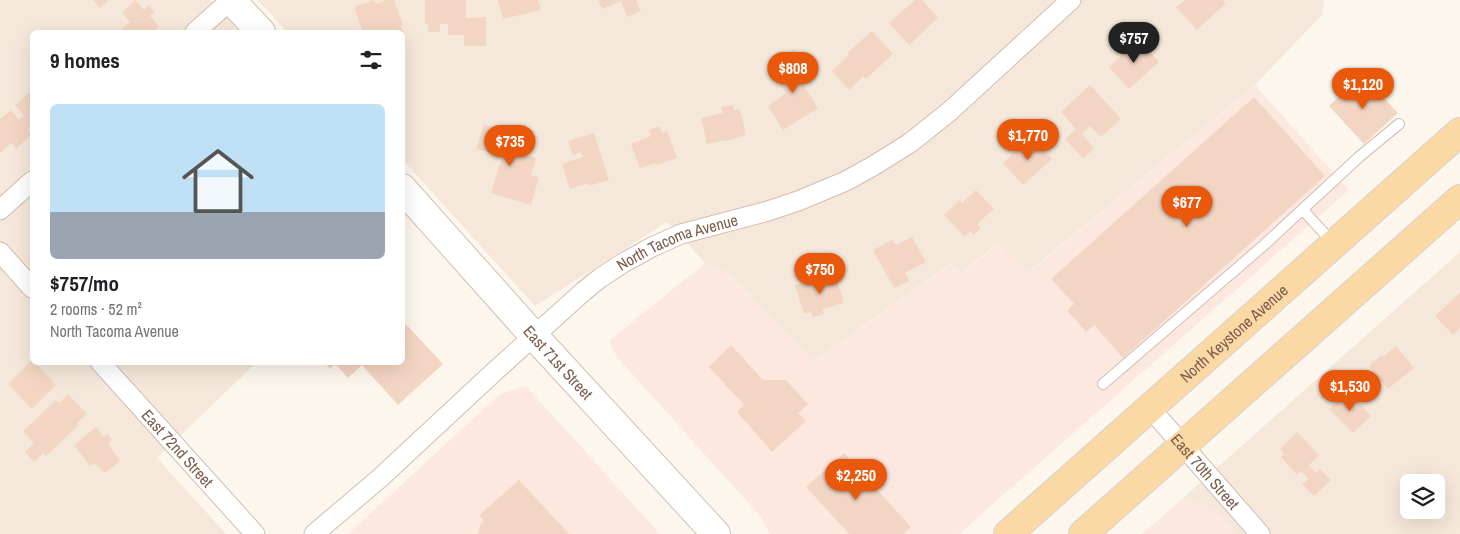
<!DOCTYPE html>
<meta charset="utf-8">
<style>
:root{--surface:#fff;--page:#f2f2f2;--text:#202124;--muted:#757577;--line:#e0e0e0;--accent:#ea580c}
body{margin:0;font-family:"Archivo Narrow",sans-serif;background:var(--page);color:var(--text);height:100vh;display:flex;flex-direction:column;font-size:19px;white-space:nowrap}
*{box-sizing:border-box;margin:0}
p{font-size:16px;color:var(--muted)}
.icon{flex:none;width:28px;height:28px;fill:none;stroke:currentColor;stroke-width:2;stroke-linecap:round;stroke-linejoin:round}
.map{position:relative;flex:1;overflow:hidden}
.sheet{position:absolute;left:30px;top:30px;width:375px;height:335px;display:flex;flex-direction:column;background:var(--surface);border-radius:8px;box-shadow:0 5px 20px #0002}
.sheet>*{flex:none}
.tools{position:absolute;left:1400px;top:474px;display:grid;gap:10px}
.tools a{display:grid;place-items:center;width:45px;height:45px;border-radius:8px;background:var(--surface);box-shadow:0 5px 20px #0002;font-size:25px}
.price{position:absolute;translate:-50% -42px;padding:0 11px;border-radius:18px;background:var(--accent);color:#fff;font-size:16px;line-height:32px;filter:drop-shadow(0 1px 2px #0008)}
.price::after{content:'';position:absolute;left:50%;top:30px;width:15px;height:11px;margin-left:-8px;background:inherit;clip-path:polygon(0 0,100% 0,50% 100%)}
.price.active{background:#222;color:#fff}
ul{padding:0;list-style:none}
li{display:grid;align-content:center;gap:10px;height:265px;padding:0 20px}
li+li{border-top:1px solid var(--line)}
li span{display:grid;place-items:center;height:155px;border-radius:8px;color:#555}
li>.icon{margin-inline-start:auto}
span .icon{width:90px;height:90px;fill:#fffc;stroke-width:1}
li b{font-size:21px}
h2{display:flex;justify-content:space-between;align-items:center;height:60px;padding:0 20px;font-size:21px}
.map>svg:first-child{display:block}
</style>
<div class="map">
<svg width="1460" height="534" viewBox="0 0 1460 534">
<rect width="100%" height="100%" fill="#fdf6ec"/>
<!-- residential -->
<path fill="#f5e8da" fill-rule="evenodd" d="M0,0H210L240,32H32V362L256,363L157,458L226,534H0Z
M258,0H1324L1322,15L1255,85L1028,272L997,244L960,274L952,263L813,361L727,271L705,263L667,222L535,306L403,160L402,32H287Z
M1460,252V534H1236L1217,511L1183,498ZM1409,482H1436V510H1409Z"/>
<!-- commercial -->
<path fill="#fde8e0" d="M1255,85L1349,190L959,534H770L760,516L617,357L609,341L705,263L727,271L813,361L953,263L961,274L998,244L1029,272Z
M526,386L660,534H348L500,394Z
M1183,498L1217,511L1236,534H1142Z"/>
<!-- building -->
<path fill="#f3d5c3" d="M93,0H109L100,8Z
M135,0L144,10L149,5L155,12L150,16L159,26L152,32H138L136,30L134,32H125L122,29L130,22L122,13Z
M374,0L376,4L386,0H394L403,25L401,26L405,38L402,39V32H363L354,7Z
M425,0H466V18L486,17V46H464V35H448V24H440V32H428V24H425Z
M498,0H538L541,10L503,19Z
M598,0H636L641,11L627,17L621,1L602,9Z
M915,0H922L938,18L909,45L889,23Z
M1185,0H1223L1226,3L1197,30L1176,7Z
M872,31L893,54L866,79L863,77L849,90L832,71L849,55L847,53Z
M1139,40L1159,62L1129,89L1109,67Z
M794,49L808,71L798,77L818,108L783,130L768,106L786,93L780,85L792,77L780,58Z
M1362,75L1398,113L1364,144L1329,106Z
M1090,85L1121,119L1101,137L1090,126L1082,134L1094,148L1083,159L1065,139L1076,129L1061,112Z
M32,90V125L28,129L32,134L16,149L11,143L0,153V119L11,110L19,120L24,115L15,105Z
M1254,97L1325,176L1123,358L1094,325L1086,332L1067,310L1074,304L1051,279Z
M733,105L734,110L740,109L746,135L726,141L725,140L707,144L701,118L723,113L721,107Z
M484,125L510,134L506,149L536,158L531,175L539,177L531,205L491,193L502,156L476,149Z
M659,126L662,133L667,131L677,158L657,165L656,163L640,168L631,144L651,136L649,130Z
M594,133L609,180L589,186L588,183L570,189L562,164L583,157L581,152L573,155L568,141Z
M1032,136L1052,159L1023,185L1003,163Z
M976,190L994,209L977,224L981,229L973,235L970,231L965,237L944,215L960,200L962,203Z
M912,237L926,262L905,273L910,281L894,288L873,250L892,240L896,245Z
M835,273L844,303L822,309L824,314L813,317L811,312L804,314L795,285Z
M1460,293V328L1453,335L1435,316Z
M402,320L443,364L398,405L362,365L348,378L335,364L330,369L324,362H402Z
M731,345L763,380H786L808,404L798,413L806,421L772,452L737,412L744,405L709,367Z
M1396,346L1414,368L1388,389L1369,366L1382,355L1383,357Z
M32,360V362H35L56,385L32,409L8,384Z
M1349,391L1371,416L1353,433L1329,409Z
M68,394L87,414L77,423L79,425L46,456L43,453L34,462L25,452L34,443L23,431L56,400L59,403Z
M96,427L104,437L107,434L112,440L108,443L120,461L105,473L94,463L90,466L74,445Z
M1297,432L1319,455L1309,465L1316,473L1320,469L1331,480L1314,496L1302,484L1309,479L1301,471L1297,475L1281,457L1284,454L1280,449Z
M844,453L911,527L903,534H849L806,487Z
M519,480L569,534H478L480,525L484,521L479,515Z"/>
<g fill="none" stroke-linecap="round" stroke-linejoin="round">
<defs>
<path id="lane" d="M1303,210L1333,243
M1103,384L1264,245L1359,157L1399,124"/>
<g id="street">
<path d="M195,32L231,0"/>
<path d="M0,210L32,181"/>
<path d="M0,252L32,288"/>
<path id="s1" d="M100,362L255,534"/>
<path id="s2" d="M1150,408L1260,534"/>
<path id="s3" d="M314,534L380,478L495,371L584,291L600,278L623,263L652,247L681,234L768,211L798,201L846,181L873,166L910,143L950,111L1071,0"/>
</g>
<g id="secondary">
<path d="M231,0L261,32"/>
<path id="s4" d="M402,188L534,336L716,534"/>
</g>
<g id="primary">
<path id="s5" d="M1008,534L1460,132"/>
<path d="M1083,534L1460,199"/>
</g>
</defs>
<!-- lane casing -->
<use href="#lane" stroke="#d1beb0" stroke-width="12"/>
<!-- street casing -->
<use href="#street" stroke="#d1beb0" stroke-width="21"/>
<!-- secondary casing -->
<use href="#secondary" stroke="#d6c0b0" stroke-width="30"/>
<!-- primary casing -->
<use href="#primary" stroke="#dad1cd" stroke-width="30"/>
<!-- lane -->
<use href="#lane" stroke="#fff" stroke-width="10"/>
<!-- street -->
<use href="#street" stroke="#fff" stroke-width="19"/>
<!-- secondary -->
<use href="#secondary" stroke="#fff" stroke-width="28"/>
<!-- primary -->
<use href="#primary" stroke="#fbd9a5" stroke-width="28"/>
</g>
<g text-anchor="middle" stroke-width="4" stroke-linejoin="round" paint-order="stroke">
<!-- street labels -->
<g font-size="16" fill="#7a5c4d" stroke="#fffaf3">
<text dy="6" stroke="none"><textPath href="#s3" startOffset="470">North Tacoma Avenue</textPath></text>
<text dy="6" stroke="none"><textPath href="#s5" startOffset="302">North Keystone Avenue</textPath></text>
<text dy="6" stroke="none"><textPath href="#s4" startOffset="234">East 71st Street</textPath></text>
<text dy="6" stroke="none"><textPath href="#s1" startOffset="116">East 72nd Street</textPath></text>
<text dy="6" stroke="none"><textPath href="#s2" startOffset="84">East 70th Street</textPath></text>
</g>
</g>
</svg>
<div class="tools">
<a><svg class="icon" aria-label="layers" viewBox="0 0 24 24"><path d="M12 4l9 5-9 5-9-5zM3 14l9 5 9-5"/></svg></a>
</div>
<b class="price active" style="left:1134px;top:64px">$757</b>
<b class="price" style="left:793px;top:94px">$808</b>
<b class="price" style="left:1363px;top:110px">$1,120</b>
<b class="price" style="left:1028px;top:161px">$1,770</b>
<b class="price" style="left:510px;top:167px">$735</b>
<b class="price" style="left:1187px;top:228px">$677</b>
<b class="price" style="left:820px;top:295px">$750</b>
<b class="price" style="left:1350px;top:412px">$1,530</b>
<b class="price" style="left:856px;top:501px">$2,250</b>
<section class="sheet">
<h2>9 homes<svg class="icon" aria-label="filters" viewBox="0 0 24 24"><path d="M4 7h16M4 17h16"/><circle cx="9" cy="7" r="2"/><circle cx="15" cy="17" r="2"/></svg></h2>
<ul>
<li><span style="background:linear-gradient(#bfe0f5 70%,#9aa5b1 0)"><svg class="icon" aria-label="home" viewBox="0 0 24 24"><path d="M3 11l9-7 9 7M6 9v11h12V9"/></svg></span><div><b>$757/mo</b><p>2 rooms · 52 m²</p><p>North Tacoma Avenue</p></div></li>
</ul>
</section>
</div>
